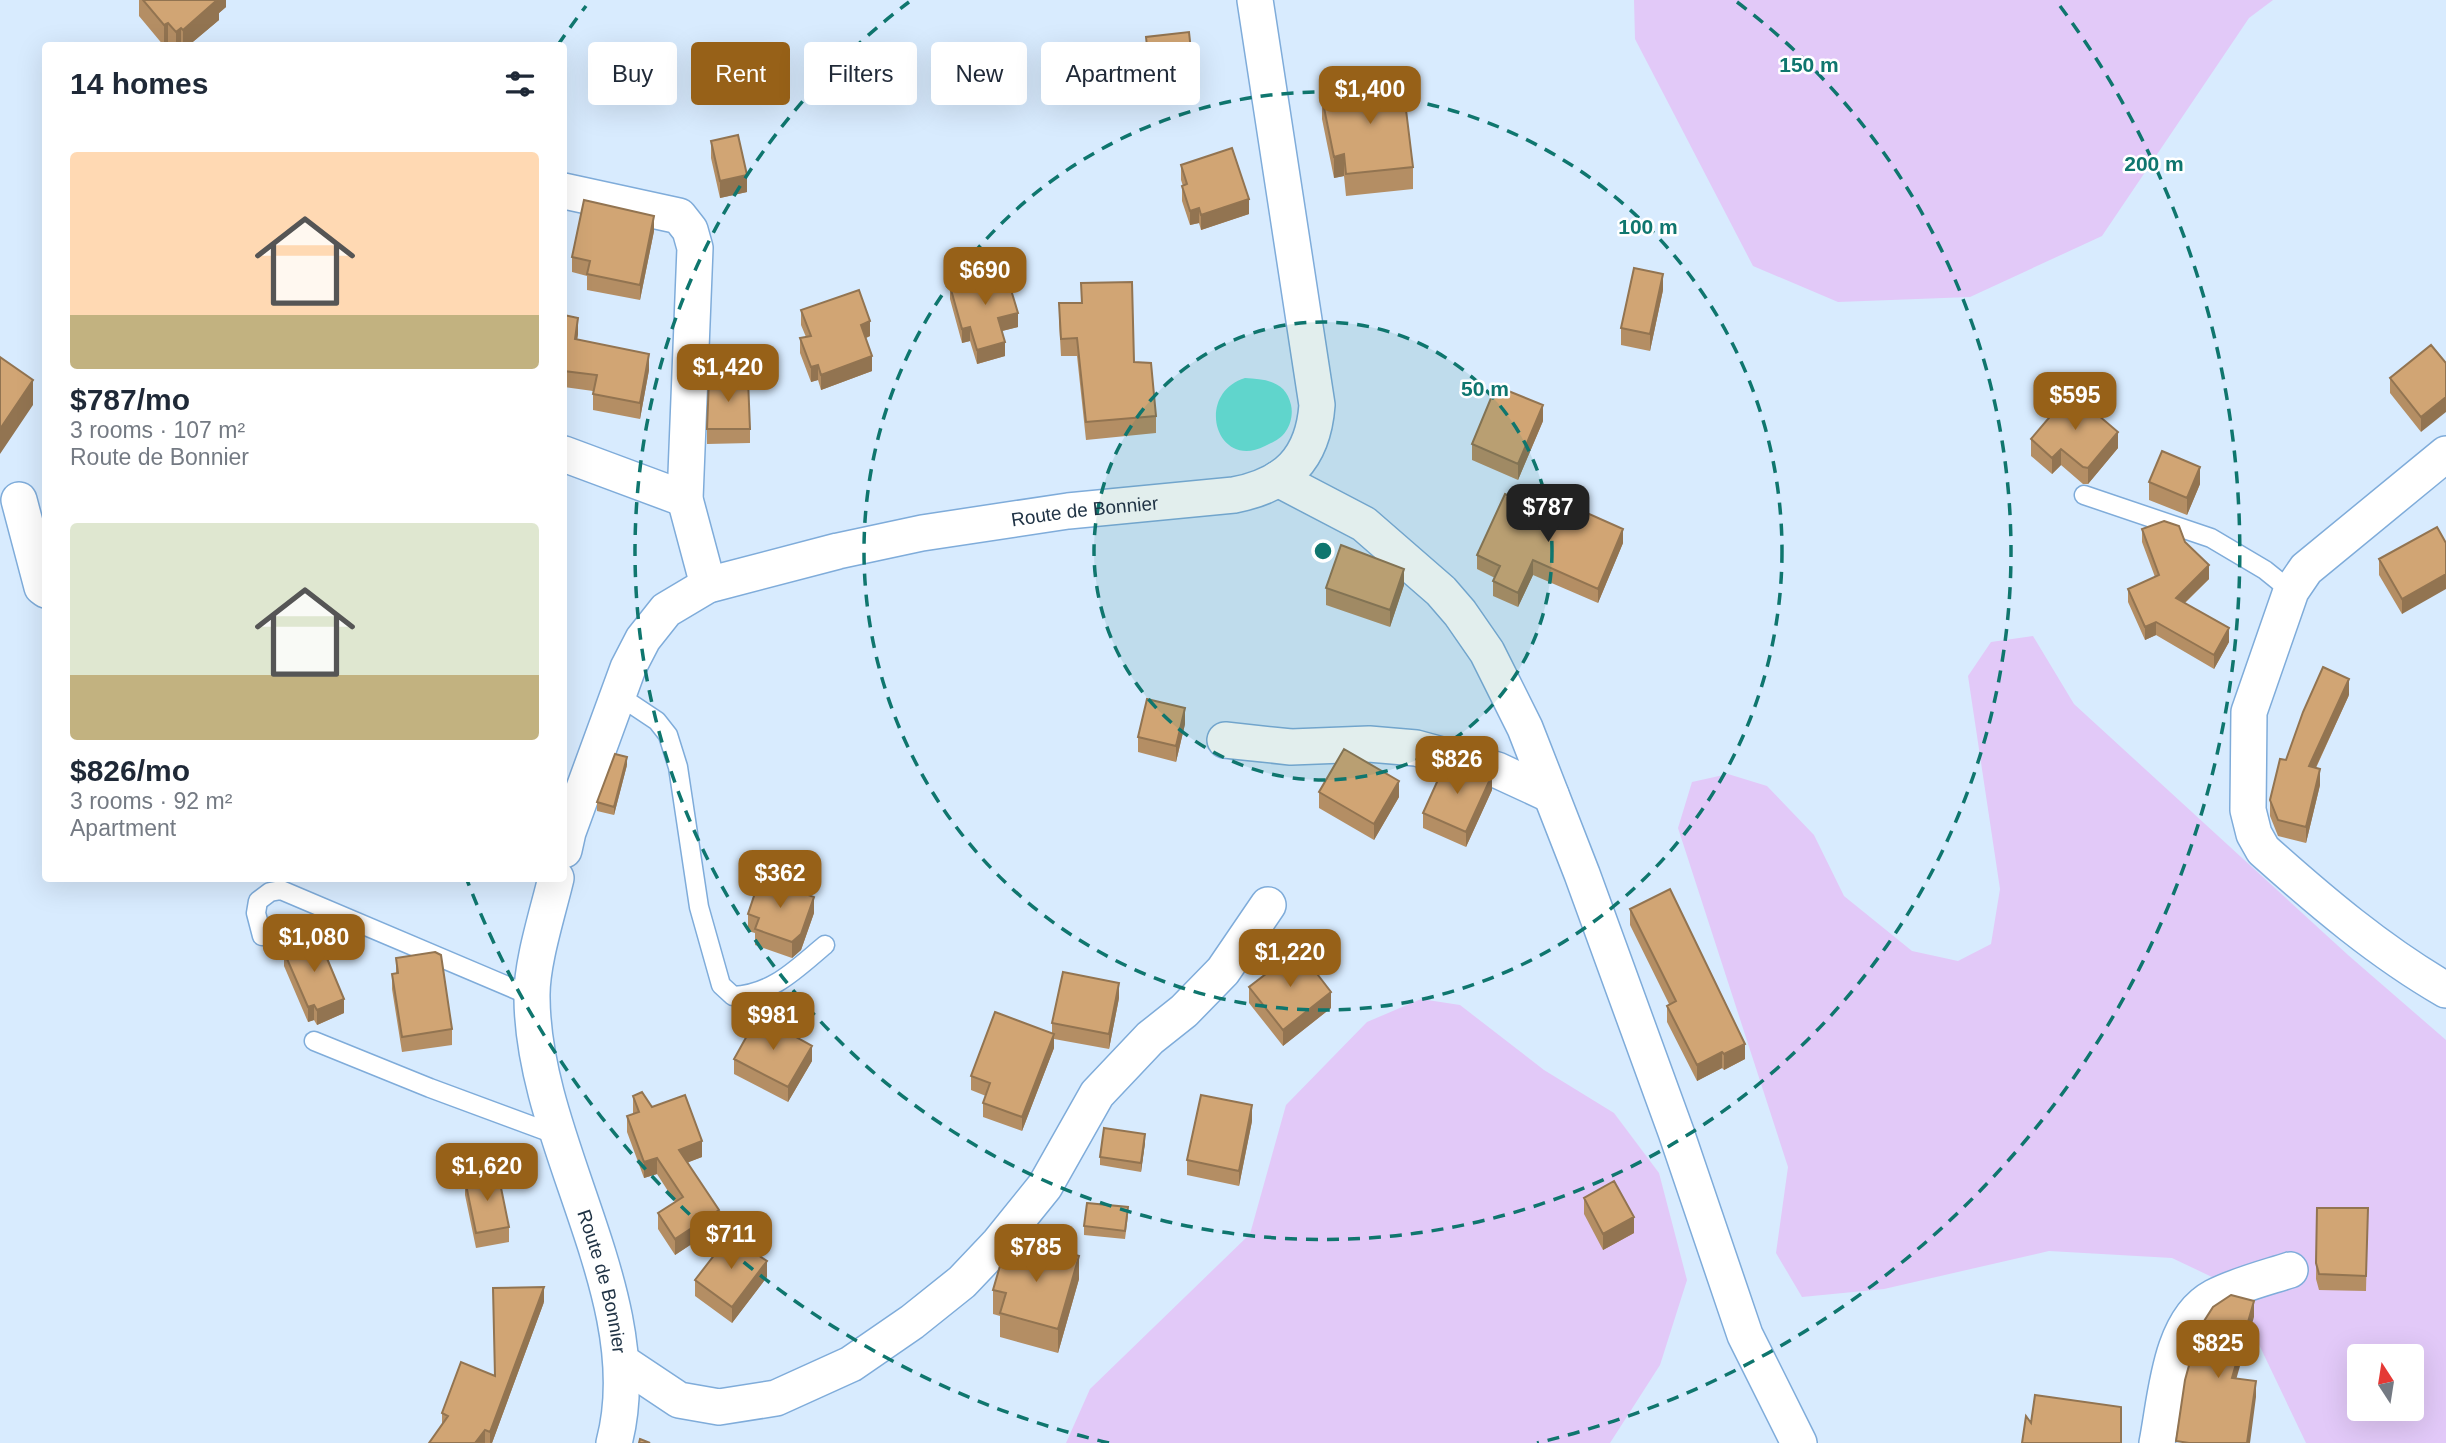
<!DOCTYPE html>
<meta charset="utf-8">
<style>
:root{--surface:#fff;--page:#f6f6f7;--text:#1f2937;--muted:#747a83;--accent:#976118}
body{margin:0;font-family:Arial,sans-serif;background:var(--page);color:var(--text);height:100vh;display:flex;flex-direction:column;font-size:26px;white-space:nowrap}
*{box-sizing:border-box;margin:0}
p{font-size:23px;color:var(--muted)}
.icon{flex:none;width:38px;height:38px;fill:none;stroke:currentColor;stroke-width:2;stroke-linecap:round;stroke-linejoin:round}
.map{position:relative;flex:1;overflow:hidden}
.panel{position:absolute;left:42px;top:42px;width:525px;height:840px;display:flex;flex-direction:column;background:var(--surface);border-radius:7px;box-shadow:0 7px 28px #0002}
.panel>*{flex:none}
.top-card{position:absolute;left:588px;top:42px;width:665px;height:63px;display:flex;gap:14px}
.needle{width:46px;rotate:348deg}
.controls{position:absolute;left:2347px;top:1344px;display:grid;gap:14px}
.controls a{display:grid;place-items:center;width:77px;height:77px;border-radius:7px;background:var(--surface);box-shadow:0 7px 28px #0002;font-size:35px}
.price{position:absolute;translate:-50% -60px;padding:0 16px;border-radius:14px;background:var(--accent);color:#fff;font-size:23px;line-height:46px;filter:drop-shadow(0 2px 4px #0008)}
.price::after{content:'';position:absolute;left:50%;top:42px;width:21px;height:16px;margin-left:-10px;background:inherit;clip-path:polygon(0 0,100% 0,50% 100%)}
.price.current{background:#222;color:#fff}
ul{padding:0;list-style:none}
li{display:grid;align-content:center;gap:14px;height:371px;padding:0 28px}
li span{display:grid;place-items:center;height:217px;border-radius:7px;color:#555}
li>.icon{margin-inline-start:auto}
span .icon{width:126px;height:126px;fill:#fffc;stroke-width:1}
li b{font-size:30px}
h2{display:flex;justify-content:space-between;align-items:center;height:84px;padding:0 28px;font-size:30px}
.pill{padding:0 24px;border-radius:7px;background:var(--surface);box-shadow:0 7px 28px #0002;font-size:24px;line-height:63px}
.pill.current{background:var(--accent);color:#fff}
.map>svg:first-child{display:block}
</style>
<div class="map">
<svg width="2446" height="1443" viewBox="0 0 2446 1443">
<rect width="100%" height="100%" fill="#d8ebfe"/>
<!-- green -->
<path fill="#e2c9f8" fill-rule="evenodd" d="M1634,0H2273L2249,18L2102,236L1970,297L1838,302L1753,266L1635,39Z
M2033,636L2074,704L2348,955L2446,1040V1443H2306L2231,1286L2172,1258L2049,1251L1884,1289L1802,1297L1776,1253L1788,1167L1678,828L1692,782L1728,774L1767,786L1814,835L1844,896L1912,951L1958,961L1991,944L2000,889L1968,676L1991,642ZM2359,1356H2412V1409H2359Z
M1421,999L1460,1005L1544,1070L1614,1113L1659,1173L1687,1280L1660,1365L1610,1443H1066L1090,1389L1250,1234L1286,1105L1367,1022Z"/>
<!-- water -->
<path fill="#6be3da" d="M1245,378C1265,379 1286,381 1291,405C1293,413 1291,424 1286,431C1281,439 1273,442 1265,446C1216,471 1194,394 1245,378Z"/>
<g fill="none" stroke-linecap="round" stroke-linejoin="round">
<defs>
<path id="service" d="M2084,495L2211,538L2265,570L2291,591
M618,695L657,721L668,735L678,767L699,907L721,985L733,996C773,994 796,969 825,945
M262,936L256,913L258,901L270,892L281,890L531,996
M314,1041L430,1088L557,1135"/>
<g id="minor">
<path d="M564,191L679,216L690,230L695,248L685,499L708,585"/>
<path d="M564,454L685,499"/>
<path d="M2446,454L2306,569L2291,591L2249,712L2248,810L2254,834L2263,850C2320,901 2380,952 2446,990"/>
<path d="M1278,479L1364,524L1441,591L1460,613L1487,652L1525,728L1582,874L1676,1132L1745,1335L1799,1443"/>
<path d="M19,500L42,587L46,590"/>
<path d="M1225,740L1291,747L1369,744L1416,748L1497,770L1551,795"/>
<path id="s1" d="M564,850L568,832L628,668L643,639L666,610L708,585L838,551L922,533L1068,511L1234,495C1286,485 1313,459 1317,405L1255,0"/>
<path id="s2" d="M556,878C548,912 531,964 532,998C533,1145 652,1299 614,1443"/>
<path d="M622,1362L679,1400L719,1407L776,1398L851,1364L912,1322L962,1282L999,1243L1045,1186L1097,1094L1150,1038L1184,1011L1223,971L1268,905"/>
<path d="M2157,1443C2166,1398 2169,1321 2214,1297C2237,1285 2265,1278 2290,1270"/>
</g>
</defs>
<!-- service casing -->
<use href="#service" stroke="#7facda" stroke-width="21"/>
<!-- minor casing -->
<use href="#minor" stroke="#7facda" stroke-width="38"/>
<!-- service -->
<use href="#service" stroke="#fff" stroke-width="18"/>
<!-- minor -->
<use href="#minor" stroke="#fff" stroke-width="35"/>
</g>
<!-- wall -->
<path fill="#b48e64" d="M139,0H226V7L219,13V20L188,46H169L168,43L164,46L139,16Z
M1146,37L1192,60V68L1149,73Z
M1337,85L1413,167V189L1346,196L1344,176L1334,178L1322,119V98L1337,95Z
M711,141L747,192L720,198L711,158Z
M1181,165L1249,214L1201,230L1199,223L1190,225L1182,201V186H1183L1181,180Z
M654,231L640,300L587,290V276L572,272V257Z
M1081,283L1134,362L1156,416V433L1086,440L1077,356H1061L1059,320V303H1081Z
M950,286L1018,327L1002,331L1005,356L977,364L970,341L962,343L950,299Z
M1663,290L1650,351L1621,345V328Z
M801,310L870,336L866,338L872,371L821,390L818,380L811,382L800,353V338L806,337L801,325Z
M564,315L578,334L577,339L649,370L640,419L593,410V391L564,387Z
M2431,345L2421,432L2390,393V378Z
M1543,421L1518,480L1472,460V444Z
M707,429H750V443L707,444Z
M2031,439L2118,448L2088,484H2083L2061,465L2052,474L2031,456Z
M2149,482L2200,484L2187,515L2149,500Z
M1571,524L1623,543L1598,603L1533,575L1518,607L1493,596V581L1495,578L1477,569V555Z
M2142,529L2185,542L2209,579L2185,603L2229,642L2214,669L2156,635L2145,640L2128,602V589L2155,577L2142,542Z
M2446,543L2402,614L2379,575V559Z
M1404,585L1390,627L1326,605V588Z
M2349,695L2316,768L2320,785L2306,843L2278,836L2270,816V800L2286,760Z
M1185,724L1176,762L1138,752V737Z
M627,765L614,815L597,811V802Z
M1492,790L1466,847L1423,828V813Z
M1319,792L1399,797L1374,840L1319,808Z
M1630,909L1745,1059L1724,1070L1722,1068L1697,1081L1667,1022V1006L1669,1004L1630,925Z
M814,913L801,950L792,958L755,945V933L748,931V914Z
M284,952L344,1013L317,1025L314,1020L308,1022L284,966Z
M396,958L452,1029V1045L402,1052L392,989V974L396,973Z
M1249,987L1331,1008L1283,1046L1249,1003Z
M1119,998L1109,1049L1054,1039V1048L1022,1131L983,1117V1103L986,1096L971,1090V1076L1052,1033V1023Z
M734,1059L812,1061L788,1102L734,1074Z
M633,1096L652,1107L702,1157L688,1162L719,1226L675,1255L658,1229V1213L675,1202L657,1174L644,1178L627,1132V1116L633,1114Z
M1252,1121L1239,1186L1187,1175V1160Z
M1145,1143L1141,1172L1100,1165V1157Z
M465,1180L509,1227V1242L476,1248L465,1195Z
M1584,1198L1634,1233L1603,1250L1584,1214Z
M2317,1208H2368L2366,1291L2319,1290L2316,1279Z
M1128,1216L1125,1239L1084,1235V1226Z
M767,1277L732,1323L695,1296V1280Z
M1079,1279L1058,1353L1000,1337V1316L993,1314V1290Z
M544,1302L492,1443H429L442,1424V1413L495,1376Z"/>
<!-- shaded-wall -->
<path fill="#927451" d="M215,0H226V7L219,13V20L188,46H183V30Z
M168,23V43L164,46V25Z
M181,28V46H176V32Z
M1344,154V176L1334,178V157Z
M747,175V192L720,198V181Z
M1249,199V214L1201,230V215Z
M1199,208V223L1190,225V211Z
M654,216V231L640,300V285Z
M1663,274V290L1650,351V334Z
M1018,313V327L998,332V318Z
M578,318V334L575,355V339Z
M870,321V336L861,340V325Z
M970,327V341L962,343V329Z
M1005,342V356L977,364V350Z
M649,354V370L640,419V403Z
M872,356V371L821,390V375Z
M818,365V380L811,382V367Z
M33,380V405L0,454V429Z
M2446,397V412L2421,432V417Z
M1543,405V421L1518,480V464Z
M2118,432V448L2088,484V468Z
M2061,449V465L2052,474V458Z
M2200,467V484L2187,515V498Z
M1623,529V543L1598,603V589Z
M1533,560V575L1518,607V593Z
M2209,565V579L2176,611V598Z
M1404,569V585L1390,627V610Z
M2446,574V589L2402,614V599Z
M2156,622V635L2145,640V627Z
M2229,628V642L2214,669V655Z
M2349,679V695L2309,782V766Z
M1185,708V724L1176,762V746Z
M627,757V765L614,815V807Z
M2320,769V785L2306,843V827Z
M1492,775V790L1466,847V832Z
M1399,781V797L1374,840V824Z
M814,897V913L801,950L792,958V942Z
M1119,983V998L1109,1049V1034Z
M1331,992V1008L1283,1046V1030Z
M344,999V1013L317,1025V1010Z
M314,1005V1020L308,1022V1007Z
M1054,1034V1048L1022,1131V1117Z
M1745,1044V1059L1724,1070V1054Z
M812,1046V1061L788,1102V1087Z
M1722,1052V1068L1697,1081V1065Z
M1252,1105V1121L1239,1186V1171Z
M1145,1134V1143L1141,1172V1163Z
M702,1141V1157L679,1166V1150Z
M657,1158V1174L644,1178V1162Z
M719,1210V1226L675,1255V1239Z
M1634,1217V1233L1603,1250V1234Z
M1079,1256V1279L1058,1353V1329Z
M767,1261V1277L732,1323V1307Z
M544,1287V1302L492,1443H490V1432Z
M2254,1301V1317L2232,1394V1378Z
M2256,1381V1397L2250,1443H2247Z
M485,1430V1443H475Z"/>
<!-- building -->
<path fill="#d1a574" stroke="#927451" stroke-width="2" d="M143,0H217L183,30L181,28L176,32L168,23L164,25Z
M1189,32L1192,60L1149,65L1146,37Z
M1402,77L1413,167L1346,174L1344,154L1334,157L1322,98L1338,95L1337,85Z
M738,135L747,175L720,181L711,141Z
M1232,148L1249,199L1201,215L1199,208L1190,211L1182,186L1187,184L1181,165Z
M584,200L654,216L640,285L587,274L590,261L572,257Z
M1634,268L1663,274L1650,334L1621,328Z
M1005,270L1018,313L998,318L1005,342L977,350L970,327L962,329L950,286Z
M1132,282L1134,362L1151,363L1156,416L1086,422L1077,338L1061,339L1059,303H1082L1081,283Z
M859,290L870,321L861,325L872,356L821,375L818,365L811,367L800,338L811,336L801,310Z
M564,315L578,318L575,339L649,354L640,403L593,394L597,375L564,371Z
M2431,345L2446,363V397L2421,417L2390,378Z
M0,357L33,380L0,429Z
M709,379H748L750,429H707Z
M1496,386L1543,405L1518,464L1472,444Z
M2071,392L2118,432L2088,468L2083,467L2061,449L2052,458L2031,439Z
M2162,451L2200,467L2187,498L2149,482Z
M1505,494L1571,524L1578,509L1623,529L1598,589L1533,560L1518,593L1493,581L1500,566L1477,555Z
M2164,521L2179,526L2185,542L2209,565L2176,598L2229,628L2214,655L2156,622L2145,627L2128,589L2159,575L2142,529Z
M2437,527L2446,543V574L2402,599L2379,559Z
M1341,545L1404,569L1390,610L1326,588Z
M2323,667L2349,679L2309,766L2320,769L2306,827L2278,820L2270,800L2280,759L2286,760L2303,712Z
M1147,699L1185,708L1176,746L1138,737Z
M1344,749L1399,781L1374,824L1319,792Z
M615,754L627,757L614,807L597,802Z
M1446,762L1492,775L1466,832L1423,813Z
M760,878L814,897L801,934L792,942L755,929L759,918L748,914Z
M1670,889L1745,1044L1724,1054L1722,1052L1697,1065L1667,1006L1676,1001L1630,909Z
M318,937L344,999L317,1010L314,1005L308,1007L284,952Z
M1298,949L1331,992L1283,1030L1249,987Z
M435,952L441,955L452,1029L402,1037L392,974L398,973L396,958Z
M1063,972L1119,983L1109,1034L1052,1023Z
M995,1012L1054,1034L1022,1117L983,1103L990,1083L971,1076Z
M758,1016L812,1046L788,1087L734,1059Z
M642,1092L652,1107L685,1095L702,1141L679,1150L719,1210L675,1239L658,1213L683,1197L657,1158L644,1162L627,1116L639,1112L633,1096Z
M1201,1095L1252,1105L1239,1171L1187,1160Z
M1104,1128L1145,1134L1141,1163L1100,1157Z
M498,1173L509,1227L476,1233L465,1180Z
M1614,1181L1634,1217L1603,1234L1584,1198Z
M1087,1203L1128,1207L1125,1231L1084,1226Z
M2317,1208H2368L2366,1276L2319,1274L2316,1263Z
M729,1236L767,1261L732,1307L695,1280Z
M1030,1242L1079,1256L1058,1329L1000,1313L1006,1293L993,1290L1004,1252L1025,1258Z
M544,1287L490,1432L485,1430L475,1443H429L448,1416L442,1413L461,1362L495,1376L493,1288Z
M2231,1295L2254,1301L2232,1378L2256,1381L2247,1443H2189L2176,1441L2185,1380L2199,1329L2213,1307Z
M2035,1395L2121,1407V1443H2022L2026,1416L2031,1423Z
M640,1439L650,1443H639Z"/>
<!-- distance rings -->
<circle cx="1323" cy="551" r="229" fill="#0f766e" fill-opacity=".12"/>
<g fill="none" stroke="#0f766e" stroke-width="3.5" stroke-dasharray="12 9">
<circle cx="1323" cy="551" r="229"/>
<circle cx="1323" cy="551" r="459"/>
<path d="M1737 2A688 688 0 1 1 909 2"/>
<path d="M1109 1443A917 917 0 0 1 467 880M558 45A917 917 0 0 1 586 6M2060 6A917 917 0 0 1 1537 1443"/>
</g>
<g text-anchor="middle" stroke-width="5" stroke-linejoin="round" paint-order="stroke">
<!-- street labels -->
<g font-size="19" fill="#203345" stroke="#fff">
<text dy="7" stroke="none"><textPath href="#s1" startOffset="696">Route de Bonnier</textPath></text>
<text dy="7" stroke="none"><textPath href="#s2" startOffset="416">Route de Bonnier</textPath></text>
</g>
</g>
<circle cx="1323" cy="551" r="10" fill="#0f766e" stroke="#fff" stroke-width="3.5"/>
<g font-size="21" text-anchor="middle" font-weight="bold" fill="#0f766e" stroke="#fff" stroke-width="5" stroke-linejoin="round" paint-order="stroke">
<text x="1809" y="72">150 m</text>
<text x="2154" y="171">200 m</text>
<text x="1648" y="234">100 m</text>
<text x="1485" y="396">50 m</text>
</g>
</svg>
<div class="controls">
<a><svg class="needle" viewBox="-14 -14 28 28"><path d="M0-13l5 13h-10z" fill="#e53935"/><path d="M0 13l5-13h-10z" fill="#747a83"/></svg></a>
</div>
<b class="price" style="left:1370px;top:126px">$1,400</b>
<b class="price" style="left:985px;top:307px">$690</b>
<b class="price" style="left:728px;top:404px">$1,420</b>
<b class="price" style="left:2075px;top:432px">$595</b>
<b class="price current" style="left:1548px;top:544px">$787</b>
<b class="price" style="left:1457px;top:796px">$826</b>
<b class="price" style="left:780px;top:910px">$362</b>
<b class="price" style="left:314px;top:974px">$1,080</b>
<b class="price" style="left:1290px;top:989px">$1,220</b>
<b class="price" style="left:773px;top:1052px">$981</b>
<b class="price" style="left:487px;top:1203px">$1,620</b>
<b class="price" style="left:731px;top:1271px">$711</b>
<b class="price" style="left:1036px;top:1284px">$785</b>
<b class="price" style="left:2218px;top:1380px">$825</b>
<div class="top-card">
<a class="pill">Buy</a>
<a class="pill current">Rent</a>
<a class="pill">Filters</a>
<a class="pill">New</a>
<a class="pill">Apartment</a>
</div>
<section class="panel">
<h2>14 homes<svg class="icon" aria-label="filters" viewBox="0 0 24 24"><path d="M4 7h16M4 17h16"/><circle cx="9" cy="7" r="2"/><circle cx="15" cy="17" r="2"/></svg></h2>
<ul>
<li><span style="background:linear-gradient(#ffd9b3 75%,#c2b280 0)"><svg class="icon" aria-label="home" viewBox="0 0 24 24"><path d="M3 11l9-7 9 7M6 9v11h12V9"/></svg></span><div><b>$787/mo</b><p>3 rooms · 107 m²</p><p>Route de Bonnier</p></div></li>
<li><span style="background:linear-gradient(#dfe7d0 70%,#c2b280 0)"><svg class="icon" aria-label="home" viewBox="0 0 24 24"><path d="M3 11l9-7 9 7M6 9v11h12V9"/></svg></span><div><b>$826/mo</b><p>3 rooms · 92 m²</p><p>Apartment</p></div></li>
</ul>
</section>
</div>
